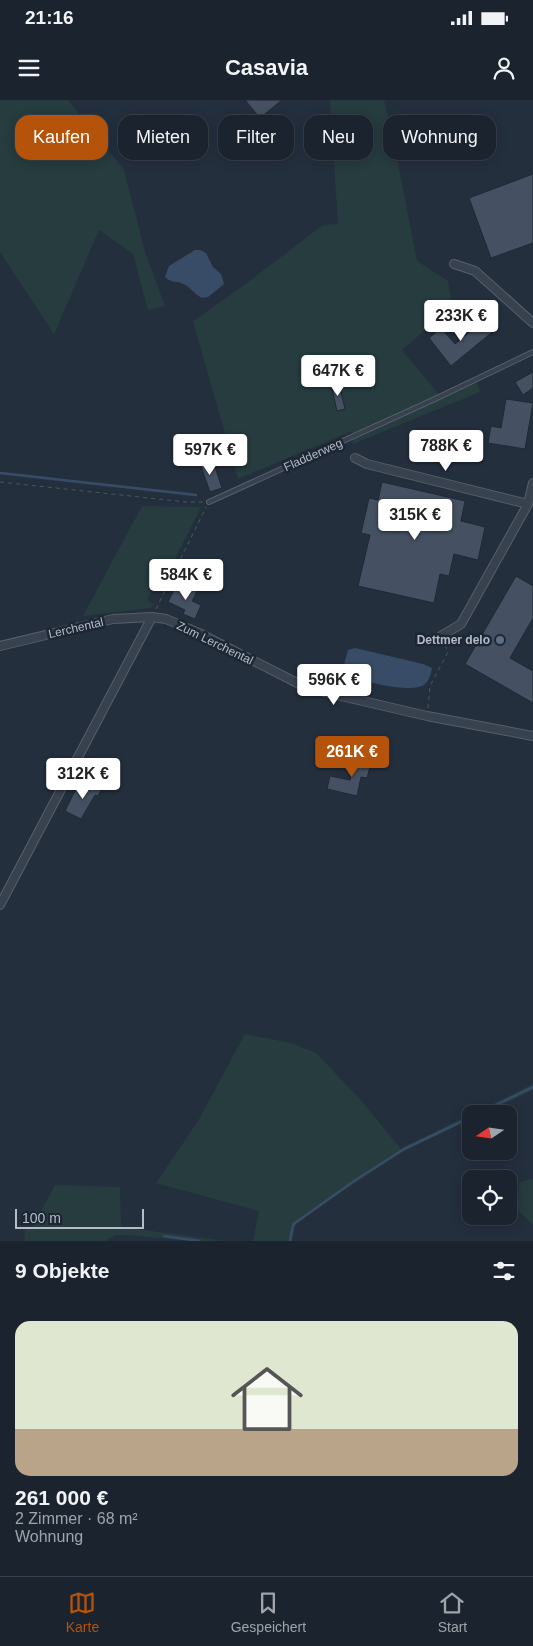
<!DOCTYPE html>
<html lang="de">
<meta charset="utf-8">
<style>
:root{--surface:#1b232e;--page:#282f3a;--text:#f1f3f6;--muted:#a0a4aa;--line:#39404a;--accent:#b45309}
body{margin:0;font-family:Arial,sans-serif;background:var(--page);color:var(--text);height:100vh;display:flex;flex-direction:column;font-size:19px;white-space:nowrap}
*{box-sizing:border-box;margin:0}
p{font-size:16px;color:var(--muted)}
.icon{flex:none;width:28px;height:28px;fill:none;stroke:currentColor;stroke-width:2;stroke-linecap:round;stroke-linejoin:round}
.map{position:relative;height:1141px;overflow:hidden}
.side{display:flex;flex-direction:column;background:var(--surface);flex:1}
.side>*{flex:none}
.hud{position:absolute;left:15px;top:15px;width:504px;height:45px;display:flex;gap:10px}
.needle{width:32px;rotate:257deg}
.buttons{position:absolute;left:462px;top:1005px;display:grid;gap:10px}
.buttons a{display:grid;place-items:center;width:55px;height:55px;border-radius:10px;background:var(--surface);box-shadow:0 2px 12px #0003,0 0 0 1px var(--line);font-size:25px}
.scale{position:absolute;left:15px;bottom:12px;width:129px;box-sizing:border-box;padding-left:5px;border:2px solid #b4bcc9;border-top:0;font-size:14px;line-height:18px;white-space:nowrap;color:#b4bcc9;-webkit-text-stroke:4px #1d2633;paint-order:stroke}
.price{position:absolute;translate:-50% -42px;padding:0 11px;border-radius:5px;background:#fff;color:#222;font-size:16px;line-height:32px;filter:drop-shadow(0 1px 2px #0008)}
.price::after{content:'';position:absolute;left:50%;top:30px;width:15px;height:11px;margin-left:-8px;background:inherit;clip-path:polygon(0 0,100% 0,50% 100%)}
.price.current{background:var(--accent);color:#fff}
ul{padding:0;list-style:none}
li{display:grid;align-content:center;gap:10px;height:265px;padding:0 15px}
li span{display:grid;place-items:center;height:155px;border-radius:15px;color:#555}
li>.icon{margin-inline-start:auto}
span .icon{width:90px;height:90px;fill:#fffc;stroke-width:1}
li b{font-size:21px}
h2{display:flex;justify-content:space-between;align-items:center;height:60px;padding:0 15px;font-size:21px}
.pill{padding:0 18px;border-radius:15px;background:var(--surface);box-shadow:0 2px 12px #0003,0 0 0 1px var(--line);font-size:18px;line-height:45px}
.pill.current{background:var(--accent);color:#fff}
.status{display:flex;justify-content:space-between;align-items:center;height:35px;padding:0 25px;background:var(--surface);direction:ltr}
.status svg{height:14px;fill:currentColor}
header{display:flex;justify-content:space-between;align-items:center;height:65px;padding:0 15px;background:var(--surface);font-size:22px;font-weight:600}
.tab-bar{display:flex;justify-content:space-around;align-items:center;height:70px;border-top:1px solid var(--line);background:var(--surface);font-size:14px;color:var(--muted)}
.tab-bar a{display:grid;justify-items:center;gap:2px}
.tab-bar .current{color:var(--accent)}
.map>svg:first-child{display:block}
</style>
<div class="status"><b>21:16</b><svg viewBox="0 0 49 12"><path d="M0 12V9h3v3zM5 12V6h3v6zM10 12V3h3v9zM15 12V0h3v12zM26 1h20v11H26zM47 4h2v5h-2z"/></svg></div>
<header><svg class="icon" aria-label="menu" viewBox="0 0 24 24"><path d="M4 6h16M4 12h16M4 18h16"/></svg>Casavia<svg class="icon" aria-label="person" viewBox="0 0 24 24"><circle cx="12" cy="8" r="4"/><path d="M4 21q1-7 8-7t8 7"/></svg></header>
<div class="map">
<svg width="533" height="1141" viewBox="0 0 533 1141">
<rect width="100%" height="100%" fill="#242f3e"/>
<!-- green -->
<path fill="#263c3f" d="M0,0H68L124,70L145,152L165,206L148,210L133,154L99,130L54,234L0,152Z
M330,0H384L393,38L417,161L448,181L452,207L402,250L442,298L477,281L480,292L353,344L352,331L238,379L193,221L243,186L323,125L338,124Z
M142,406L201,407L160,489L153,487L147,500L154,504L151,508L83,516Z
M245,934L291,943L316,953L360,999L401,1049L471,1014V1019L404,1051L319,1107L296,1124L292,1141H253L259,1111L156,1083L198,1021Z
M533,984V990L483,1014H473Z
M533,1079V1125L517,1109L519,1082Z
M55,1085L120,1087L121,1127L227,1141H190L126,1135H116L105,1141H24L25,1128L31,1129Z"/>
<!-- water -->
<path fill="#394c67" d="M195,150H200L206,153L213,167L221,174L224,184L208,197L202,198C194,194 190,186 181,183C174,181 170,182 165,177L169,166Z
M355,548L423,564L432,568C431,574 429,581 424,585C410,594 350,581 343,568L348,550Z"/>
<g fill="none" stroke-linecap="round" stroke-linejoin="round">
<!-- stream -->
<path stroke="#394c67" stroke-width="2.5" d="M0,373L196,395
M477,1014L533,987
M164,1136L199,1141
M290,1141L293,1125L295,1123L354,1081L404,1049L471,1017"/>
</g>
<!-- building -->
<path fill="#455162" stroke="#1f2835" d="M245,0H282L260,18Z
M145,17L165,43L145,59L124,34Z
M533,74V143L491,158L469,98Z
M486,218L496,229L451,266L429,238L441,228L455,244Z
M533,272V288L523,295L515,282Z
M339,284L345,309L337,311L331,285Z
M506,299L533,303L525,349L488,343L491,326L501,328Z
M205,356L209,370L215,367L222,388L210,392L198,358Z
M382,382L465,401L461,421L485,427L478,460L454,454L449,476L440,474L434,503L358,486L370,435L361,433L369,398L378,400Z
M192,463L201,467L195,480L185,476Z
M516,476L533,486V518L510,558L533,571V603L465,564Z
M176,486L188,491L191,486L198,489L192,501L201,505L195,519L183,514L185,510L168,502Z
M356,656L372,660L367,678L361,677L357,696L327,689L330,676L350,680Z
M93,682L103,686L98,696L95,695L81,719L65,711L78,685L89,691Z"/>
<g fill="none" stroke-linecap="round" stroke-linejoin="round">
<defs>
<path id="lane" d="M209,402L435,299L533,252"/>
<path id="street" d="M454,164L475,171L533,223
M355,358L367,364L528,404
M441,536L461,524L528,404L533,383
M0,546L113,519L152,517L166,519L199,533L307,588L427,616L533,636
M0,805L152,517"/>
</defs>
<!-- lane casing -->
<use href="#lane" stroke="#565f6c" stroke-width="6"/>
<!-- street casing -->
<use href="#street" stroke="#565f6c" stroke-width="10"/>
<!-- path -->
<path stroke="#44595c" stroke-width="1" stroke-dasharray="4 4" stroke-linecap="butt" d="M0,382L186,402H203
M156,509L206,407
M428,608L430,586L448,552L444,543"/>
<!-- lane -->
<use href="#lane" stroke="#38414e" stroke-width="4"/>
<!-- street -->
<use href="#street" stroke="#38414e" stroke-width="8"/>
</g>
<!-- markers -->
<circle fill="#5c6f8a" stroke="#1d2633" stroke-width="2" cx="500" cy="540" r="5"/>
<g text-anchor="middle" stroke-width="5" stroke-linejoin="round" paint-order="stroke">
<!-- street labels -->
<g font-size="12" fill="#b4bcc9" stroke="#1d2633">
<text transform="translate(313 355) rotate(-24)" y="4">Fladderweg</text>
<text transform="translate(76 528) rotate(-13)" y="4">Lerchental</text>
<text transform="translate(215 543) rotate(26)" y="4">Zum Lerchental</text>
</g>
<!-- poi labels -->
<g font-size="12" font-weight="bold" fill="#b4bcc9" stroke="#1d2633" text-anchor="end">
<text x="490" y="544">Dettmer delo</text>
</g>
</g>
</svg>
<div class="buttons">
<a><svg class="needle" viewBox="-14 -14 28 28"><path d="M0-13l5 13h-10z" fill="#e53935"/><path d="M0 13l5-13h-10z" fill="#a0a4aa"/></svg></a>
<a><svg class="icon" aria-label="locate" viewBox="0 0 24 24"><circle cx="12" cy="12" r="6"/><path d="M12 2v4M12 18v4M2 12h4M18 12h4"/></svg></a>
</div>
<div class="scale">100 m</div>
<b class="price" style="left:461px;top:242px">233K €</b>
<b class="price" style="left:338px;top:297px">647K €</b>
<b class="price" style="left:446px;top:372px">788K €</b>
<b class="price" style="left:210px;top:376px">597K €</b>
<b class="price" style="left:415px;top:441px">315K €</b>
<b class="price" style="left:186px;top:501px">584K €</b>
<b class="price" style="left:334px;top:606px">596K €</b>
<b class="price current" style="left:352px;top:678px">261K €</b>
<b class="price" style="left:83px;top:700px">312K €</b>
<div class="hud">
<a class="pill current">Kaufen</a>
<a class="pill">Mieten</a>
<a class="pill">Filter</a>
<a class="pill">Neu</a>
<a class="pill">Wohnung</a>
</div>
</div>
<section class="side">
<h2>9 Objekte<svg class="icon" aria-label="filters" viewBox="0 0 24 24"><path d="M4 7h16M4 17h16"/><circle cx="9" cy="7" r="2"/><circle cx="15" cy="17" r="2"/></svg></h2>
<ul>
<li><span style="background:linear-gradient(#dfe7d0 70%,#b9a48a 0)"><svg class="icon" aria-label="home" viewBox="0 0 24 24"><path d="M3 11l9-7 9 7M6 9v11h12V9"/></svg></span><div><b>261 000 €</b><p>2 Zimmer · 68 m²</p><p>Wohnung</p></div></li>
</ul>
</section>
<nav class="tab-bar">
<a class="current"><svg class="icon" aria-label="map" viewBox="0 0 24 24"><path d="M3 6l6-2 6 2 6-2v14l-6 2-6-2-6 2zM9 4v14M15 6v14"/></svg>Karte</a>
<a><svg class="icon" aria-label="saved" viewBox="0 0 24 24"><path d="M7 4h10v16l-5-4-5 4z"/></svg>Gespeichert</a>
<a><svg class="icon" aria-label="home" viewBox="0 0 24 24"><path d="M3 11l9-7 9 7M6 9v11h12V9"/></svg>Start</a>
</nav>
